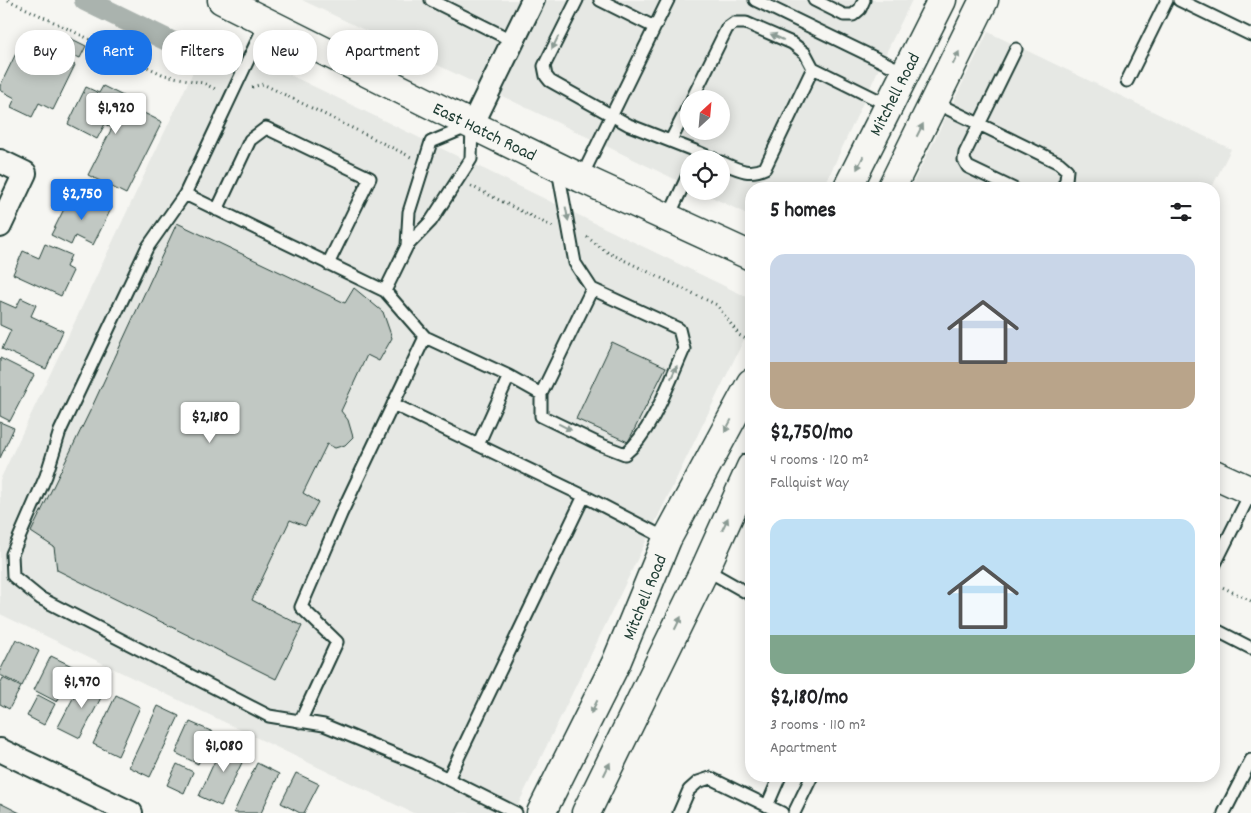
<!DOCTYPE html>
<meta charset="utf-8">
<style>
:root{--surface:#fff;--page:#f2f2f2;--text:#202124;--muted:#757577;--accent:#1a73e8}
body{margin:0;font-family:Dekko,sans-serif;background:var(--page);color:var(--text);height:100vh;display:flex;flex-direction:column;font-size:19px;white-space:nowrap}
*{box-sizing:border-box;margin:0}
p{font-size:16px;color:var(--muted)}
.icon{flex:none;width:28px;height:28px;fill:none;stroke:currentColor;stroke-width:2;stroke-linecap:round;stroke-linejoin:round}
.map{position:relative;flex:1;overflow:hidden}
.panel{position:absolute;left:745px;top:182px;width:475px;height:600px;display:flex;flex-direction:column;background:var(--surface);border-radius:20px;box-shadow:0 2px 12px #0003}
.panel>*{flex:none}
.top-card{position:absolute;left:15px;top:30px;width:475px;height:45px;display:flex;gap:10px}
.needle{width:32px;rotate:26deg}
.tools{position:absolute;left:680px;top:90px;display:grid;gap:10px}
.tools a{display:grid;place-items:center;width:50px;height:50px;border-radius:50%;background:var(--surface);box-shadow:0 2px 12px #0003;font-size:25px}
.price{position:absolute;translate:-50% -42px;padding:0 11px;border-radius:5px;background:#fff;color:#222;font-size:16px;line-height:32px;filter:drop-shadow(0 1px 2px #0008)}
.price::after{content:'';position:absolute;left:50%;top:30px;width:15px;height:11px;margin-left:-8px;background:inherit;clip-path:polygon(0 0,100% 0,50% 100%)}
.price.on{background:var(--accent);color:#fff}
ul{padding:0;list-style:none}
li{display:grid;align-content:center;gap:10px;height:265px;padding:0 25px}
li span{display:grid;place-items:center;height:155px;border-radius:15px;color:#555}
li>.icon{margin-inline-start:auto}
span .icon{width:90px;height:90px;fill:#fffc;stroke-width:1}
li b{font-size:21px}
h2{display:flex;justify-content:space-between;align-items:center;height:60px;padding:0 25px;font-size:21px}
.chip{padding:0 18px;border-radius:20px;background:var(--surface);box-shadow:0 2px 12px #0003;font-size:18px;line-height:45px}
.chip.on{background:var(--accent);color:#fff}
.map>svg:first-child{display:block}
</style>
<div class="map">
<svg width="1251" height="813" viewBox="0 0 1251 813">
<rect width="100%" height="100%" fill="#f6f6f2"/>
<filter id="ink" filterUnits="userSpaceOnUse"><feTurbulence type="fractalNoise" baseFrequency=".02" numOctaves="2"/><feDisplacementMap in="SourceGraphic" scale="10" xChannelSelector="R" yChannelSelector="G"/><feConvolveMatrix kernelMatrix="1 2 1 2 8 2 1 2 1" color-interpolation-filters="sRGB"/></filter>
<g filter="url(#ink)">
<!-- built -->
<path fill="#e6e8e4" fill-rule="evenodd" d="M302,0H912L887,51L823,189H751V216L699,191H721V159H689V186ZM689,99H721V131H689Z
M988,32L1231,149L1211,189H910Z
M210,36L751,299V325L514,813H413L0,614V480Z"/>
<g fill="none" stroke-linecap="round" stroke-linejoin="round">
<!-- canal -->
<path stroke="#aab3ae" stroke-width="22" d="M85,0L202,57"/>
</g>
<!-- building -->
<path fill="#c1c8c3" stroke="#1f3d34" d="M70,38L86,46L80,58L64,51Z
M23,39L75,65L53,110L39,103L32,117L11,107L15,98L0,90V86Z
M103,86L137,103L134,108L162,122L126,194L88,175L112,128L105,124L97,139L68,124L86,87L99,93Z
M86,193L112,207L93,245L75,236L71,245L51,235L67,203L78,209Z
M177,223L345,303L354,288L383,312L392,338L379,361L367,355L341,411L348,420L353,437L345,445L335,448L327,444L303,493L318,502L305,526L290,520L252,600L302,626L276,679L57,570L54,547L31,532L91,409Z
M45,244L71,255L66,267L73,271L61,296L13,274L23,251L39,258Z
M21,298L36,305L31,316L63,331L46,369L2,349L11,330L0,325V301L16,308Z
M612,342L666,367L628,442L576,419Z
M0,358L34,375L10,421L0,416Z
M0,422L14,428L0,458Z
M16,639L39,651L22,686L0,675V671Z
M51,656L74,667L57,702L34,690Z
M3,678L21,687L9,709L0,704V684Z
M83,679L105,690L80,738L58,727Z
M38,695L55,704L44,725L27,716Z
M116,695L140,707L118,756L93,744Z
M158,706L179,716L150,777L129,767Z
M190,722L213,732L198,764L176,753Z
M237,740L250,746L221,806L199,796L222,745L232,750Z
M257,763L279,774L261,813H235L234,812Z
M177,764L193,772L184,793L167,785Z
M296,773L319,784L304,813H300L281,803Z
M0,803L20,813H0Z"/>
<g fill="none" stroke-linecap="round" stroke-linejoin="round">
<defs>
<path id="service" d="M431,0L513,41
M577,0L544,66L546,76L550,81L629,125L698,152
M600,0L654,27
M755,0L904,72
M814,0L844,15H853L860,9L864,0
M1179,0L1251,35
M266,22L185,194L147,248L60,431L46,476L12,554L13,576L40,598L269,716L324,725L416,763L516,813
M1127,81L1167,0
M692,99L727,28L734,23H746L792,43L805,53L813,68
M934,102L1059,163L1067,170L1066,180L1062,189
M472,125L471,159L431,221L407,246L409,212L431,142Z
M671,140L689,105
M696,157L698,152L714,159
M721,162C737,169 749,176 765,168L813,68L888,105
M581,178L668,0
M1014,189L968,167L964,160L965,153L1016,49
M185,194L385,291L425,337L509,376L541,394L592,289
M217,210L250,140L266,128L370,178L328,264
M668,218L689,173
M385,291L407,246
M509,376L478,445L584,496
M541,394V416L599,444L625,454C652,432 669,382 684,349L679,329L592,289L575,263L558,170
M393,404L478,445
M1214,566L1251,492
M705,569L751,595
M1214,629L1251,648
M300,722L337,642L301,607L341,514L425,337
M448,779L584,496L667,539
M767,806L780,776
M679,813L689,790L698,782L710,778L782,813
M794,813L812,776
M1224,813L1251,760"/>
<path id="minor" d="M472,125L533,0
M0,161L25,173L0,226
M0,750L131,813"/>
<path id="secondary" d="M847,189L942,0
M891,189L984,0
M541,813L616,663L667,539L751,383
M586,813L705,569L751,467"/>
<path id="primary" d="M222,0L472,125L581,178L751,256
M1214,474L1251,491"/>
</defs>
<!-- service casing -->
<use href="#service" stroke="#1f3d34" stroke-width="15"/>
<!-- minor casing -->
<use href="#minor" stroke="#1f3d34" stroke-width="26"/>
<!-- secondary casing -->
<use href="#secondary" stroke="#1f3d34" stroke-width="31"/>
<!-- primary casing -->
<use href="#primary" stroke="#1f3d34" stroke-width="31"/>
<!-- path -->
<path stroke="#1f3d34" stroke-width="3" stroke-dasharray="1 4" stroke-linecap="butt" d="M8,0L164,75L203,83L217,90
M252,87L263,84L411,157
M471,186L553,227
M587,237L605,251L717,305L739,335L751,342
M1214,583L1251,601"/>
<!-- service -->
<use href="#service" stroke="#f6f6f2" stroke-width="11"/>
<!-- minor -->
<use href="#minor" stroke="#f6f6f2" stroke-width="22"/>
<!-- secondary -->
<use href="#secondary" stroke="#f6f6f2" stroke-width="28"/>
<!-- primary -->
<use href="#primary" stroke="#f6f6f2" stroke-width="28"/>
</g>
<!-- one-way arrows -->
<defs><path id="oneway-solid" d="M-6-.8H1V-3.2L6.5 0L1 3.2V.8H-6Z" transform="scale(1.25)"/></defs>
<g fill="#8a9a93">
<use href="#oneway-solid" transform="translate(777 37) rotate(-156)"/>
<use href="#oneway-solid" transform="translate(555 43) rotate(116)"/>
<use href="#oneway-solid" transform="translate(956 58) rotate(-64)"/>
<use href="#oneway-solid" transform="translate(920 130) rotate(-63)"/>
<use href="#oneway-solid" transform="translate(860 163) rotate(116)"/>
<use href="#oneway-solid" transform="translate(567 214) rotate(79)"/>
<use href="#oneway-solid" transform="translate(674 372) rotate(-65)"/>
<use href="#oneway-solid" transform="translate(728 426) rotate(118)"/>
<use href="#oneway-solid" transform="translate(565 427) rotate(26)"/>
<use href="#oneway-solid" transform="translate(725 524) rotate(-65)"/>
<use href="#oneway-solid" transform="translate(678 623) rotate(-64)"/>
<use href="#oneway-solid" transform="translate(594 707) rotate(117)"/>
<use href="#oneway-solid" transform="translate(607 769) rotate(-64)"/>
</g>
</g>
<g text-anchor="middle" stroke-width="4" stroke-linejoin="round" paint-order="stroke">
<!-- street labels -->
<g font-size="18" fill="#1f3d34" stroke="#f6f6f2">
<text transform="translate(894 94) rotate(-63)" y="6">Mitchell Road</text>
<text transform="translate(485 131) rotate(26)" y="6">East Hatch Road</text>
<text transform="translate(644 597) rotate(-68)" y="6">Mitchell Road</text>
</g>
</g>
</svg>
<div class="tools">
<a><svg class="needle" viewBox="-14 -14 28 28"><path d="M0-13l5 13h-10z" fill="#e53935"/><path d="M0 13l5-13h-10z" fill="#757577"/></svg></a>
<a><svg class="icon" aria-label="locate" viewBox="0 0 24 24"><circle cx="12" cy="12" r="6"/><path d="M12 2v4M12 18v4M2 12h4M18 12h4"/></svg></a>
</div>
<b class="price" style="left:116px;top:135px">$1,920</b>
<b class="price on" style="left:82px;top:221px">$2,750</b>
<b class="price" style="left:210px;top:444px">$2,180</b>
<b class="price" style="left:82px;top:709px">$1,970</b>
<b class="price" style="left:224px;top:773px">$1,080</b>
<div class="top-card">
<a class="chip">Buy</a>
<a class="chip on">Rent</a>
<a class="chip">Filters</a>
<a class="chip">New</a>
<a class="chip">Apartment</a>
</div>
<section class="panel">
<h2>5 homes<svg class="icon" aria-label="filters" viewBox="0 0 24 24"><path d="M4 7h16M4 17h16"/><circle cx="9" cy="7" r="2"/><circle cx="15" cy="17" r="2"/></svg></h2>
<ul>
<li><span style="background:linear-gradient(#c9d6e8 70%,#b9a48a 0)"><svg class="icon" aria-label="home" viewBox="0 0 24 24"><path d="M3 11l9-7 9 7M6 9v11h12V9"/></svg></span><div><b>$2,750/mo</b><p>4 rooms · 120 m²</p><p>Fallquist Way</p></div></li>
<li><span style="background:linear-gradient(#bfe0f5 75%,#7fa58c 0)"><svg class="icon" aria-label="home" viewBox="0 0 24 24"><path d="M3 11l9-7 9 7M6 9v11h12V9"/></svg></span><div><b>$2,180/mo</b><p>3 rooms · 110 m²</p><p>Apartment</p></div></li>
</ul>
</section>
</div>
